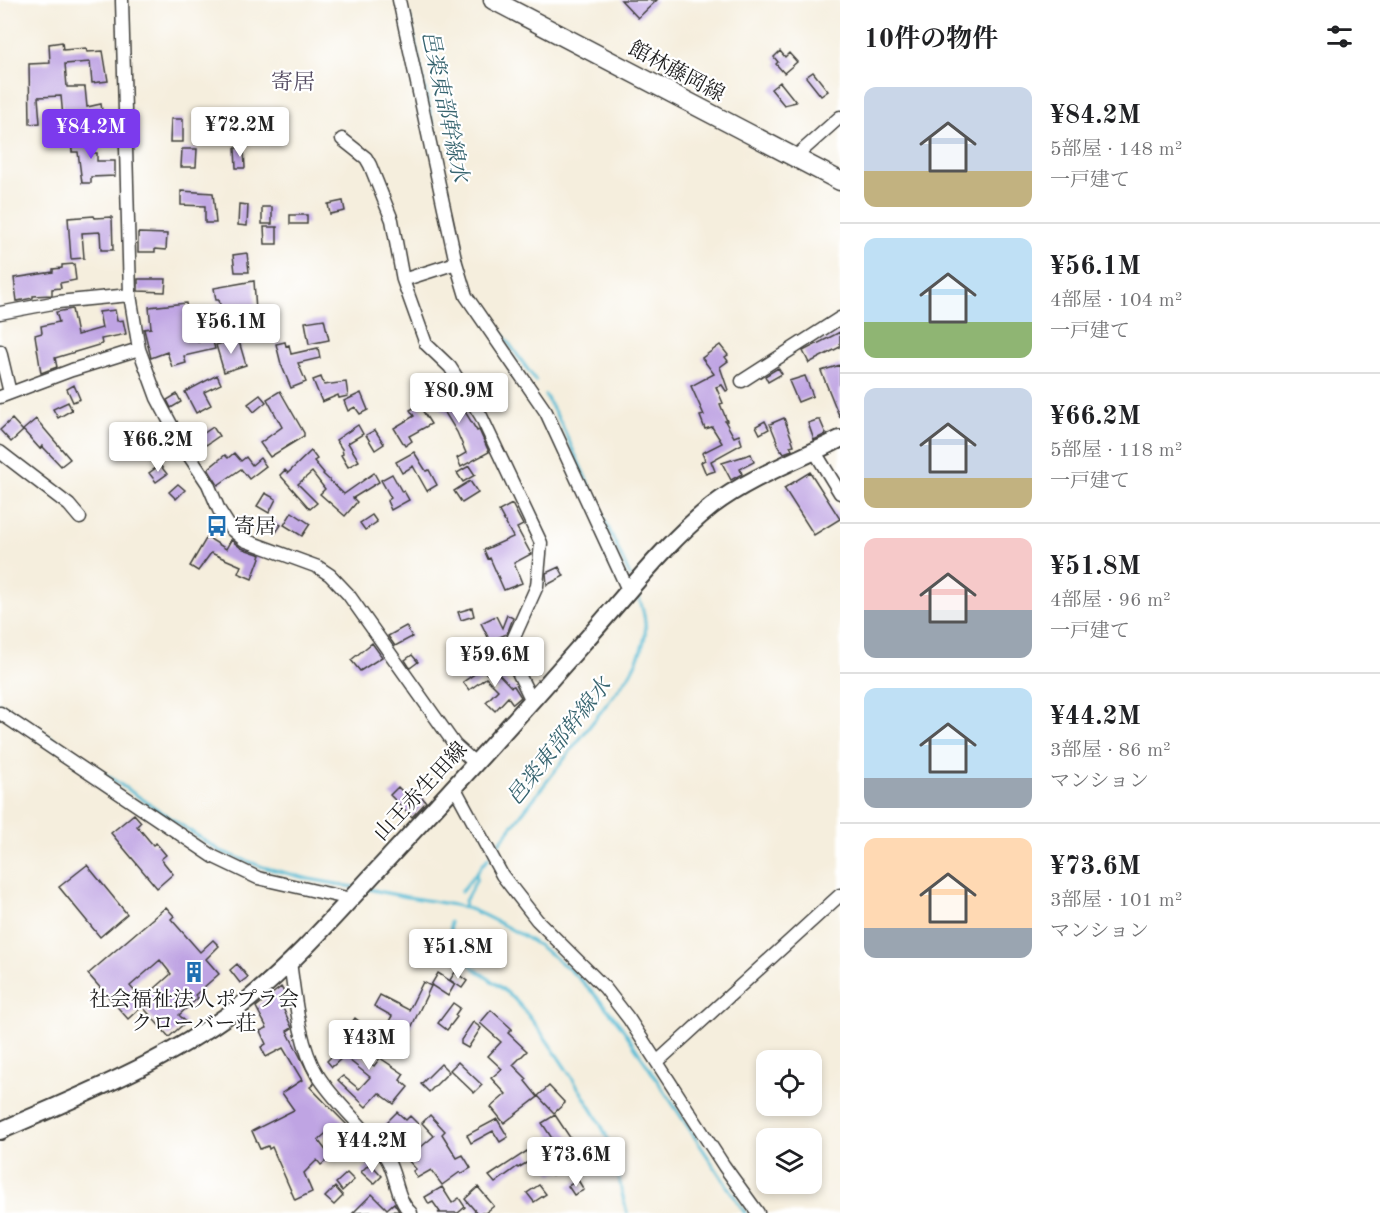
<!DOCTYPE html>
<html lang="ja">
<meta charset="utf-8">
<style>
:root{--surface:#fff;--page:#f2f2f2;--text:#202124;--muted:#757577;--line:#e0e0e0;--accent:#7c3aed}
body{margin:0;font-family:"Old Standard TT","Noto Serif JP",serif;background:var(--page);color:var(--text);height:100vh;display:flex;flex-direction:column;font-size:22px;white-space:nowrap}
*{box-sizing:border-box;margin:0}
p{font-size:20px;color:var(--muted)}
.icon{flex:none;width:33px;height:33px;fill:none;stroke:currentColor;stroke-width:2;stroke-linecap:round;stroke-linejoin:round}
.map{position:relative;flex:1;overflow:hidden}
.panel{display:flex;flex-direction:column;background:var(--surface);width:540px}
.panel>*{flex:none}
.controls{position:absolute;left:756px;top:1050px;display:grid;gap:12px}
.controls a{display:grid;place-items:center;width:66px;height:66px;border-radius:12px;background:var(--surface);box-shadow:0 3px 9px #0003;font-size:30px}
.price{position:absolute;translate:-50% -51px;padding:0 14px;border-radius:6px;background:#fff;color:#222;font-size:20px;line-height:39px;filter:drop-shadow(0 2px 3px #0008)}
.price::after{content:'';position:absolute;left:50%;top:36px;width:18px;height:14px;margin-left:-9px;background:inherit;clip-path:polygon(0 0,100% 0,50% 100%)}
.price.on{background:var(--accent);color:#fff}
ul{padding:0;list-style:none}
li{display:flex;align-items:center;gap:18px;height:150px;padding:0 24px}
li+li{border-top:2px solid var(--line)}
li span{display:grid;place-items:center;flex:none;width:168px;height:120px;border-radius:12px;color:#555}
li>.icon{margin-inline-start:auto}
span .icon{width:72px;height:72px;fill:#fffc;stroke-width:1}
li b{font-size:26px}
h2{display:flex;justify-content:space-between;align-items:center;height:72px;padding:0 24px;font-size:26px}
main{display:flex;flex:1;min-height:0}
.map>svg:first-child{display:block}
</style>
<main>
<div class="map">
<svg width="840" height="1213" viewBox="0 0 840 1213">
<rect width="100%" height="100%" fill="#fff"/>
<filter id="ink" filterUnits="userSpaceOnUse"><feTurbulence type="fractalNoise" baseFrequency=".0167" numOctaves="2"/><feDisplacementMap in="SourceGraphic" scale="12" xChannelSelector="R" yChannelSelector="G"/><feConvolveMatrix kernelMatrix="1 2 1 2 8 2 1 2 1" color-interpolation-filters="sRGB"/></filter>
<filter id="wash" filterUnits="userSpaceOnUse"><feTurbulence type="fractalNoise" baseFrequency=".008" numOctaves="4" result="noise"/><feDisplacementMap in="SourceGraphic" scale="24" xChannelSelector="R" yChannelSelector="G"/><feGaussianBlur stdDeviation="1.35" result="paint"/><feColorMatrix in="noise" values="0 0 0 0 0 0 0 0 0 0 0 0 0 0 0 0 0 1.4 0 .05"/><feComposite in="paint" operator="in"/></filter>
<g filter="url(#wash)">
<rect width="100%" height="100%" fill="#f5eedd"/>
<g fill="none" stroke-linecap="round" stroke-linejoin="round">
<!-- stream -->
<path stroke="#57bcd5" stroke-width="3" d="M409,15L450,204
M454,221L465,270L475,296L536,381
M545,395L561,423L630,576
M0,704L220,851L263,867L309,879L353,887
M493,851L630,674C646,645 651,627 638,596
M369,889C400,897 432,900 463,907C478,911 491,919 505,926C554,951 588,983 621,1026L745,1213
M461,892L489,857
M464,908L465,901L477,879L476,873
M450,922C450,968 492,973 518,1003C538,1026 555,1052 572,1078C583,1095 596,1114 605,1133C616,1156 620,1188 627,1213"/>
</g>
<g id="blocks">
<!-- building -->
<path fill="#bfa4e3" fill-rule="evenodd" d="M621,0H657L638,18Z
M62,42L63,50L86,48L87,52L103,51L108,81L92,83L90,62L65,64L67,87H85L87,107L101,104L103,117L111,116L112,126L105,127L106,131L94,133L90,114L63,117L61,96L38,97L40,123L30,124L29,64L50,63L49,44Z
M780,51L785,57L789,53L797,62L784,73L776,64L778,62L774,57Z
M813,72L828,91L821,96L806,77Z
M780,82L796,102L784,105L771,89Z
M171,119H183V142H170Z
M71,136H90L91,153H97V161H115V176L91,177V183H82L78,152H72Z
M235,148H244L245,168H236Z
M182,149H197L196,167H181Z
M181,191L213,193L216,223H205V206L181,205Z
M343,201L345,211L330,214L328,204Z
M239,204L248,205L247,226L238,225Z
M262,207H272V224H262Z
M290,215H307V224H290Z
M94,216L95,218L112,217L113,250H101L100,232L82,233L84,258L71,259L68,218Z
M264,227H277V244H265Z
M138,233L167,234L166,250L155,249V252H138Z
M247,253L249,272H235L233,255Z
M74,264L76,280L60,283L61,288L52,289V295L33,296V298L17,301L14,278L53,272V269L62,268V265Z
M138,279H166L165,292L138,291Z
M254,281L257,326L244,327L242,313L223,318L219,300H216L214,288Z
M186,303L190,327L196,326L198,342L212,338L215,349L184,356L186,363L172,367L167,352L151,358L144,329L151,328L149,307Z
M72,309L77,335L102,328L99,312L115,310L117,321L123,320L126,334L101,339L102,344L55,358L57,367L41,373L35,335L42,333L41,326L59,322L56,312Z
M324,319L329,340L309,344L305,322Z
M840,332V347L809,363L803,351Z
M238,338L246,365L224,372L216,345Z
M285,342L286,346L289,345L291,354L318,348L320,358L298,363L306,382L291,388L281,364L276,344Z
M720,345L728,355L725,357L728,361L720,367L728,390L726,391L722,385L716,387L723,403L720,404L727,421H725L734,437L739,435L742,444L711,461L715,471L706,474L701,462L705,460L702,453L722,443L712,427L705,429L700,416L704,415L691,386L714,374L702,358Z
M840,365V418L821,371Z
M778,368L782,374L768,382L765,376Z
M217,375L221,384L204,392L211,405L196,413L185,392Z
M805,376L813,396L798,402L789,381Z
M321,377L324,385L346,382L348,396L339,398L338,395L322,402L313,380Z
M431,378L448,400L455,393L459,396L461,400L459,402L477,431L479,430L489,452L461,467L457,458L466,453L457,432L444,411L443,412L422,385Z
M74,385L80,399L73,402L67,389Z
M280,391L304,433V436L270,457L260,443L282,427L267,399Z
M361,393L368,410L360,414L355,407L348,411L344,401Z
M177,394L181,402L171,408L167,400Z
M260,395L266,402L254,412L248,404Z
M68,402L72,410L58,418L53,409Z
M419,405L431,424L409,436L412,441L405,446L394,428L414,416L410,410Z
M784,418L794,445L790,446L792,450L784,453L782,450L781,451L770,424Z
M12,419L23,431L11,442L0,430Z
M36,419L70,459L61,466L42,446L40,449L23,430Z
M817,420H820L826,434L814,440L808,423Z
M765,421L769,429L760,434L756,426Z
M358,425L363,434L348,443L359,461L348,467L341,455L343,454L342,449L336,440Z
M213,427L219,436L206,445L200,436Z
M375,430L384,444L375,450L366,435Z
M311,451L317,459L314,461L324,473L323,474L344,494L374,473L379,482L353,498L357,502L345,516L320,494L325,489L312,472L298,484L317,503L310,509L280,475L285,470L288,473Z
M414,452L426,471L429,470L437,485L427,491L413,466L402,473L396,462Z
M234,453L241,461L246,457L252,465L260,458L266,466L249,479L241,469L218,485L208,469L225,455L228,458Z
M751,454L754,462L740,469L742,474L731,480L722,463Z
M160,465L167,474L156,482L149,473Z
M469,466L475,475L463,482L457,473Z
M810,472L840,519L814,535L784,488Z
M392,474L402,492L404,491L409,500L391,510L387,501L391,498L381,480Z
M470,481L478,493L462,503L454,491Z
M178,484L185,490L176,499L169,492Z
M265,493L276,499L269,513L257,506Z
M512,504L523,525L517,528L531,554L514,563L522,583L504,590L490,558L488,559L484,550L513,537L499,511Z
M292,512L310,524L302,536L284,525Z
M372,515L377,522L365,530L360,523Z
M268,517L281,525L275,534L262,525Z
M207,537L226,549L231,540L241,548L261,555L252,579L238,573L241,566L211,553L198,571L190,566Z
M559,567L564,576L547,585L546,573Z
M472,608L474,616L461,620L458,612Z
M507,615L513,618L507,634L490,641L481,623L496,616L502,628Z
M406,626L412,637L395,646L388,636Z
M372,643L382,657L360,671L351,660Z
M412,655L418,662L410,668L405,660Z
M493,668L511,687L514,686L521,697L513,704L508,697L495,711L486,702L498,690L486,678L469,690L463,682L482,669L487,674Z
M398,787L410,799L418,792L426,802L412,817L390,795Z
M134,814L141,822L137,826L153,845L156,843L166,855L161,859L173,874L157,888L111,833Z
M87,865L127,914L100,937L59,887Z
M166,907L174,916L171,919L200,952L213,940L219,946L206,959L219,974L195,995L198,998L179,1015L186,1022L169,1037L142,1006L128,1019L88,974ZM160,960L171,974L142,1000L130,986Z
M237,964L248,977L240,983L230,970Z
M455,972L467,981L462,988L450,980Z
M438,973L455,984L448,996L431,985Z
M423,982L431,986L410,1030L399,1025L390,1041L381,1035L392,1016L374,1006L380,995L409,1010Z
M281,987L287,997L288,1005L283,1008L292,1028L287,1031L314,1084L310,1087L348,1126L337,1137L330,1130L318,1140L331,1157L321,1165L317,1160L304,1173L312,1192L295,1200L272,1147L269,1149L268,1146L260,1149L252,1131L294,1110L282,1093L302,1080L283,1048L266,1057L261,1047L266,1044L260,1031L267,1028L256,1007Z
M453,1003L460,1008L455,1015L457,1017L447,1030L438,1023Z
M491,1010L512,1029L508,1033L527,1051L513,1065L527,1079L525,1081L538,1097L504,1123L491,1107L506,1094L491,1078L502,1069L488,1056L501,1042L480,1023Z
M355,1018L364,1025L351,1042L355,1046L352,1049L374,1066L380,1058L404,1074L400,1080L408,1087L394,1104L379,1093L366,1107L338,1080L343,1076L359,1089L370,1077L344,1056L332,1067L327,1061L342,1046L337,1042Z
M473,1022L481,1028L468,1048L461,1044V1040Z
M458,1062L482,1085L474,1093L450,1070Z
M441,1064L449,1072L429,1092L421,1084Z
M549,1086L565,1103L554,1113L538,1096Z
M397,1112L406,1120L410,1116L418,1124L405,1137L403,1135L393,1146L386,1140L392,1134L384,1125Z
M430,1115L445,1131L442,1134L457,1158L463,1155L471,1168L461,1174L460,1172L442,1185L431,1170L417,1178L413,1171L416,1169L407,1159L434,1136L422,1123Z
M555,1115L577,1148L561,1160L565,1167L552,1175L539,1153L555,1143L542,1123Z
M497,1119L508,1137L500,1142L493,1131L471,1143L467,1135Z
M527,1151L533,1159L518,1168L517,1167L495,1183L489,1176Z
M370,1163L382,1176L374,1184L361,1172Z
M347,1173L354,1180L342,1191L336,1183Z
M578,1180L584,1190L574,1195L568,1186Z
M539,1185L546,1194L534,1202L527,1193Z
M335,1187L343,1196L334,1205L325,1197Z
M442,1187L452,1203L459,1198L465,1207L458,1213H438L440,1212L433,1202L429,1204L425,1197Z
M478,1187L494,1206L485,1213H477L465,1199Z
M372,1194L387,1209L394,1203L399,1211L353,1213Z"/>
</g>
</g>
<g filter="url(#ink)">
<use href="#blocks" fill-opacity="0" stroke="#3d3c39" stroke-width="1.5"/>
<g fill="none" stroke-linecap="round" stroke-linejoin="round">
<defs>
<path id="minor" d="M122,0L130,295L139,349L157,398L182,445L208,484L219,510L231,529L244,540L318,567L330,575L348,594L455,745L476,764
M399,0L456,263L466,296L546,412L629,592
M342,139L366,158L370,165L392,220L403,280L426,344L450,367L481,416L541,543L537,586L506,655L516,668L532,701
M794,158L840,117
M403,280L456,263
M0,313L58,302L130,295
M0,351L10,393
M742,381L840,318
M0,397L72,370L139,349
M0,452L69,505L80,518
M815,452L840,493
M0,713L214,857L258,878L351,899
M453,789L458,794L502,875L537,920L605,988L629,1019L724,1166L758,1213
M290,962C295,996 299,1045 317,1074C336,1105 367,1128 387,1159C397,1176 396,1199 411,1213
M657,1062L840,895"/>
<path id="secondary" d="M0,1131C86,1093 175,1059 249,999C298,959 339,911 382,865C450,792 517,718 583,643C623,599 665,543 712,506C750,477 798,460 840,439"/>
<path id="primary" d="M493,0L840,181"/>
</defs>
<!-- minor casing -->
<use href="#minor" stroke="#3d3c39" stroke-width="15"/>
<!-- secondary casing -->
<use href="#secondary" stroke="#3d3c39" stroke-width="20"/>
<!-- primary casing -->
<use href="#primary" stroke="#3d3c39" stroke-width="21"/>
<!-- minor -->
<use href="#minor" stroke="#fff" stroke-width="12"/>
<!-- secondary -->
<use href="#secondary" stroke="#fff" stroke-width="16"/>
<!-- primary -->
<use href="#primary" stroke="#fff" stroke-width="18"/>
</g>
</g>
<!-- icons -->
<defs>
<symbol id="bus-bare" viewBox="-9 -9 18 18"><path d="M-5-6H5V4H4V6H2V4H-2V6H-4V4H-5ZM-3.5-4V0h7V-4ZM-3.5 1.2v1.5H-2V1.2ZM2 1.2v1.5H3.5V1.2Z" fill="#1f6fb2" stroke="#fff" stroke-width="2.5" paint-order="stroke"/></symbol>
<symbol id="building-bare" viewBox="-9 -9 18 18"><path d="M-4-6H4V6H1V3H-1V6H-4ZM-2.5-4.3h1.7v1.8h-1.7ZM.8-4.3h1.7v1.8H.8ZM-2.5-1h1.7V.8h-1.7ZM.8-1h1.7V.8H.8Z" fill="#1f6fb2" stroke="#fff" stroke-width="2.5" paint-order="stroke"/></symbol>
</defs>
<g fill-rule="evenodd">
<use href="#bus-bare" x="202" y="511" width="30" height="30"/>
<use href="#building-bare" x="179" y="957" width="30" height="30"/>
</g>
<g text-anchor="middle" stroke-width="4.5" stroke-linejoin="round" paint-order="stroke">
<!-- street labels -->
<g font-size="21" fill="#1c1c1c" stroke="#fff">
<text transform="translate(677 71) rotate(28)" y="7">館林藤岡線</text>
<text transform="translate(420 791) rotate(-47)" y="7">山王赤生田線</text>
</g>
<!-- poi labels -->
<g font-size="21" fill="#1c1c1c" stroke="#fff" text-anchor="start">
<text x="234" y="533">寄居</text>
<text x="194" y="1006" text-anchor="middle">社会福祉法人ポプラ会<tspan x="194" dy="24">クローバー荘</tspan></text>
</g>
<!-- neighbourhood labels -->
<g font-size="22" fill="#554c62" stroke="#fff">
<text x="293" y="89">寄居</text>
</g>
<!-- water labels -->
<g font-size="22" font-style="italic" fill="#37646f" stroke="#fff">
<text transform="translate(446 106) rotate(78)" y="8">邑楽東部幹線水</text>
<text transform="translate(558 741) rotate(-52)" y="8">邑楽東部幹線水</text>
</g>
</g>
</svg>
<div class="controls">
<a><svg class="icon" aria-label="locate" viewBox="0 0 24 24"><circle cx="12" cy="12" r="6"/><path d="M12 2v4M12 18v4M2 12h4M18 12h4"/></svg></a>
<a><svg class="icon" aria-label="layers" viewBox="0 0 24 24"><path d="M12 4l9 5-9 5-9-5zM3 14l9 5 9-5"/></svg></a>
</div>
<b class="price" style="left:240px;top:158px">¥72.2M</b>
<b class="price on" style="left:91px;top:160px">¥84.2M</b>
<b class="price" style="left:231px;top:355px">¥56.1M</b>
<b class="price" style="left:459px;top:424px">¥80.9M</b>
<b class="price" style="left:158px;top:473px">¥66.2M</b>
<b class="price" style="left:495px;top:688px">¥59.6M</b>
<b class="price" style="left:458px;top:980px">¥51.8M</b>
<b class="price" style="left:369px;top:1071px">¥43M</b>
<b class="price" style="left:372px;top:1174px">¥44.2M</b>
<b class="price" style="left:576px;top:1188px">¥73.6M</b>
</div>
<section class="panel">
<h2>10件の物件<svg class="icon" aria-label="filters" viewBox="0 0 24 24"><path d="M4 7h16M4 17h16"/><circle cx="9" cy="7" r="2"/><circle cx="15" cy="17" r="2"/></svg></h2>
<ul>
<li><span style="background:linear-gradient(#c9d6e8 70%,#c2b280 0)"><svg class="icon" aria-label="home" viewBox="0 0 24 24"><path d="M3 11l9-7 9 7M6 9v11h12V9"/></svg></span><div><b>¥84.2M</b><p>5部屋 · 148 m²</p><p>一戸建て</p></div></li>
<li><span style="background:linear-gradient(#bfe0f5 70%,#8fb573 0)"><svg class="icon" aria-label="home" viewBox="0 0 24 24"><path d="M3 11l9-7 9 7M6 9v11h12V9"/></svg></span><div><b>¥56.1M</b><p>4部屋 · 104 m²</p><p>一戸建て</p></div></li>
<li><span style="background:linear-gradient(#c9d6e8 75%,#c2b280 0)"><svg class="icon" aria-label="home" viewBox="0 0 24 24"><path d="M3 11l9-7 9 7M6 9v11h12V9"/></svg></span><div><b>¥66.2M</b><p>5部屋 · 118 m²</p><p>一戸建て</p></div></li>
<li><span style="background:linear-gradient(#f6c9c9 60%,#9aa5b1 0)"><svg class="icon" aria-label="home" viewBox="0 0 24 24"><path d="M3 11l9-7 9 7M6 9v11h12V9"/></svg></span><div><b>¥51.8M</b><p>4部屋 · 96 m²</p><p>一戸建て</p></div></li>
<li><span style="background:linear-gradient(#bfe0f5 75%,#9aa5b1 0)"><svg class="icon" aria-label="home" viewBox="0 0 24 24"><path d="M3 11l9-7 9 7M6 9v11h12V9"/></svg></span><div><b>¥44.2M</b><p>3部屋 · 86 m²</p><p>マンション</p></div></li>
<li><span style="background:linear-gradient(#ffd9b3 75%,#9aa5b1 0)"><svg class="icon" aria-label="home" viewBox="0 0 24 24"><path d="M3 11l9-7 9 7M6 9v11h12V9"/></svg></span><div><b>¥73.6M</b><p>3部屋 · 101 m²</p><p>マンション</p></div></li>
</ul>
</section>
</main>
